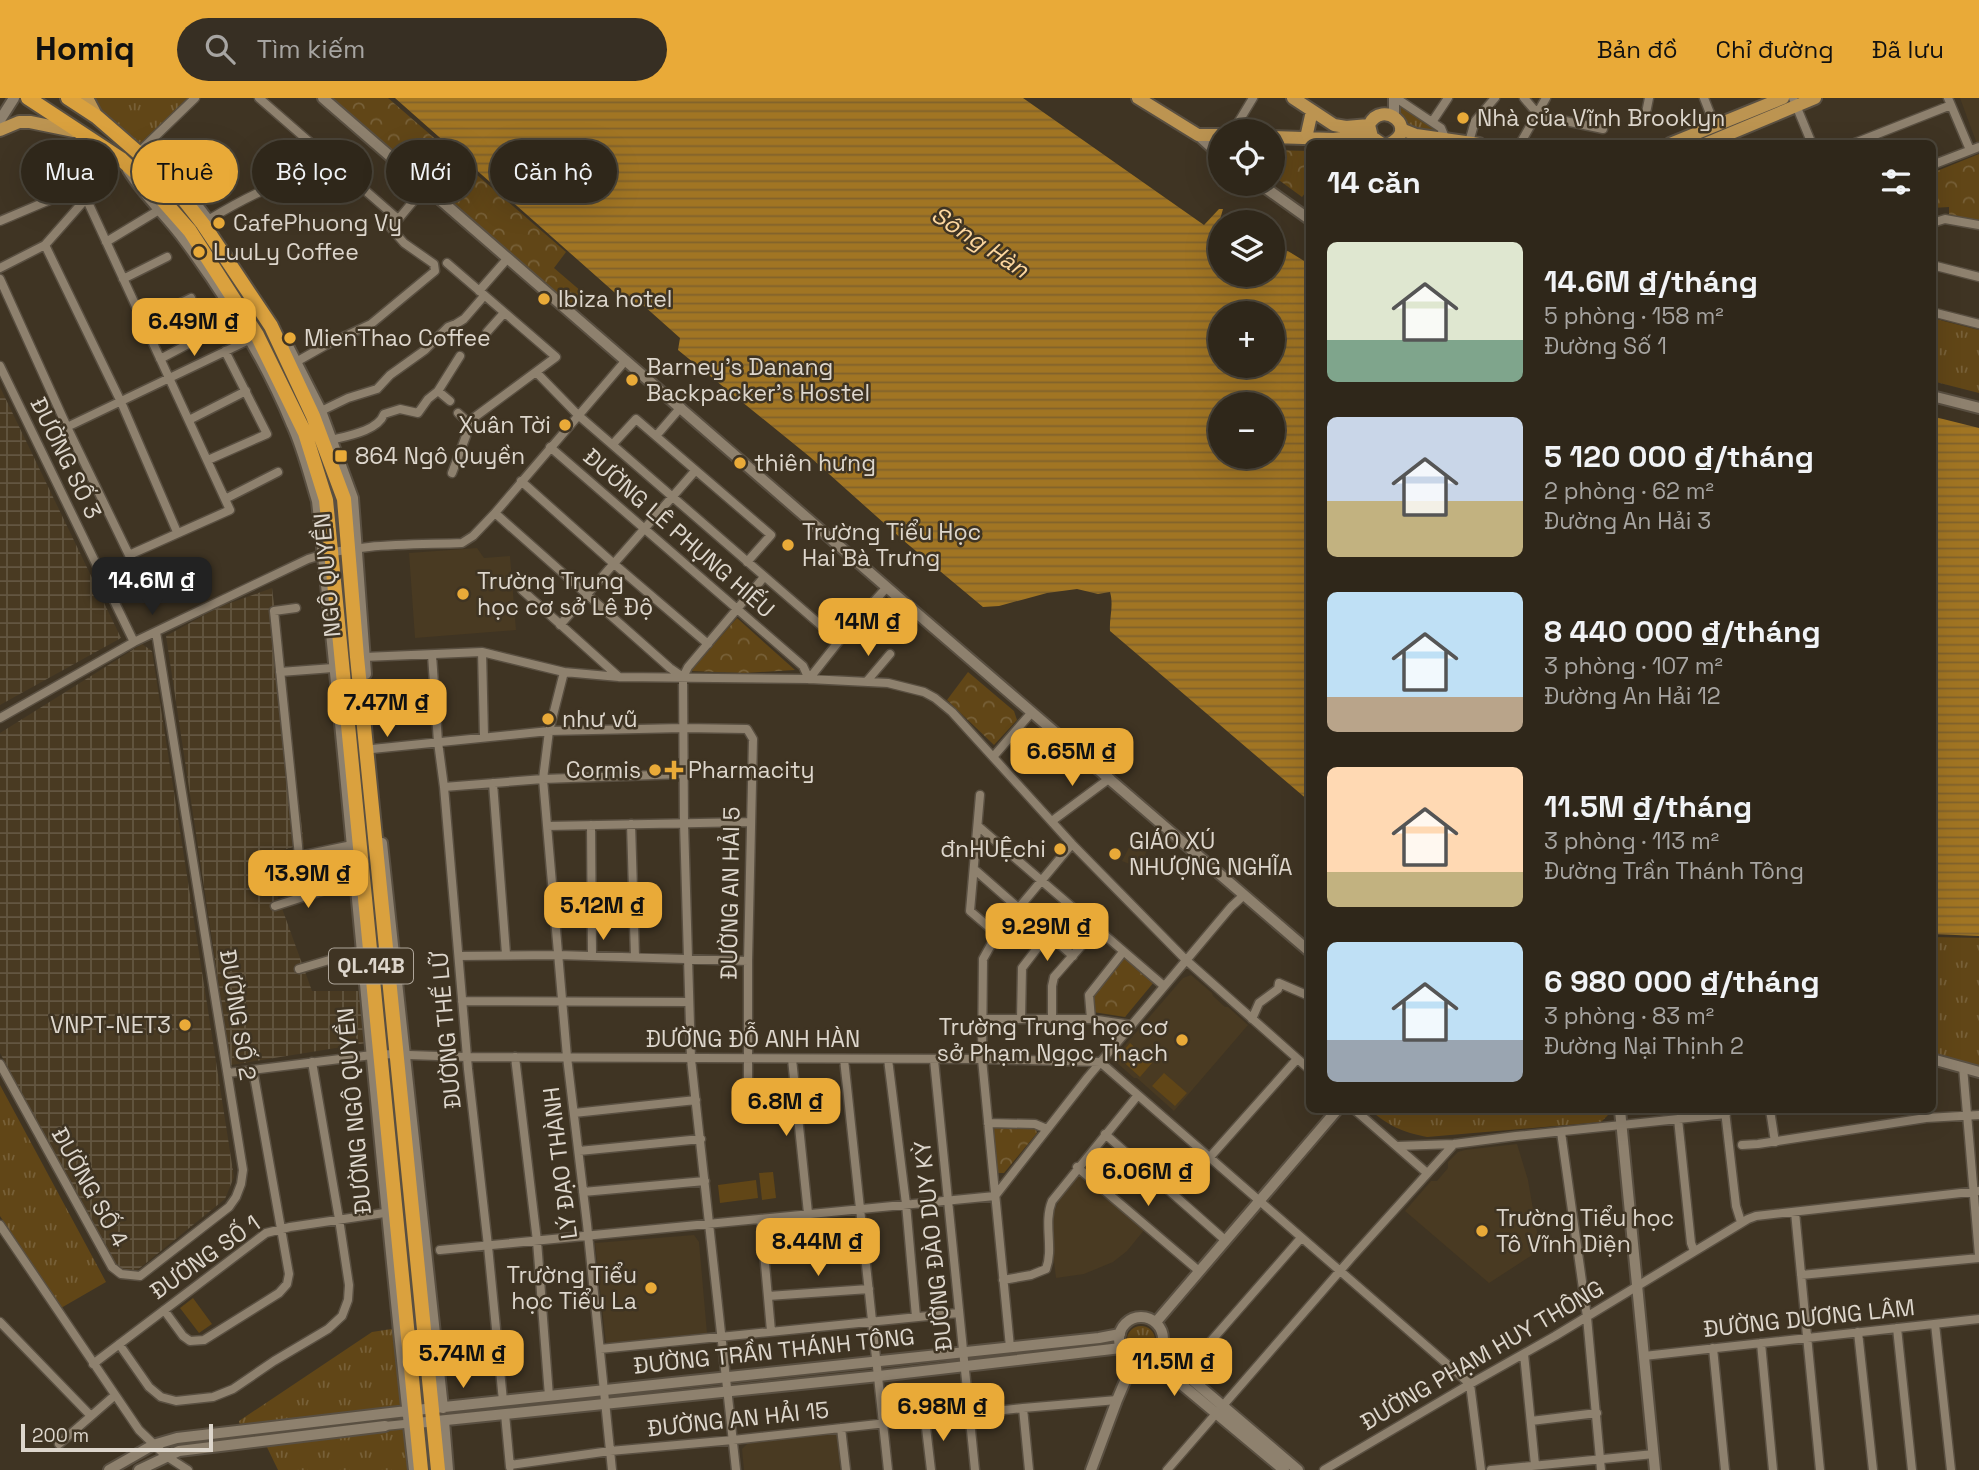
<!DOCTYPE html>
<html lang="vi">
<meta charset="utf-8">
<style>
:root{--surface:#2f271a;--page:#372f23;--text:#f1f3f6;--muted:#a7a5a2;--line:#4a4439;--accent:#e9aa38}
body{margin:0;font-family:"Space Grotesk",sans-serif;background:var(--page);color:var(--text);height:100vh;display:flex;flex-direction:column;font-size:26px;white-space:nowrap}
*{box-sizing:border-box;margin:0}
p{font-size:23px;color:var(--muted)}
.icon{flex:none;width:38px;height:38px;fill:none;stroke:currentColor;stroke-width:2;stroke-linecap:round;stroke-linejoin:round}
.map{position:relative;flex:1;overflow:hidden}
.details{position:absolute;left:1306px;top:42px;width:630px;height:973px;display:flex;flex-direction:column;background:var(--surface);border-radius:10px;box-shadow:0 7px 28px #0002,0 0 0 2px var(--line)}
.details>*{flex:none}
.top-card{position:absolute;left:21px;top:42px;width:665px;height:63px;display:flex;gap:14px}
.tools{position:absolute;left:1208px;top:21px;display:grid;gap:14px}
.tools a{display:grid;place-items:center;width:77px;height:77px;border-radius:50%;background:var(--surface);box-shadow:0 7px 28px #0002,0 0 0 2px var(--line);font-size:35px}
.scale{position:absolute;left:21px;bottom:18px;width:192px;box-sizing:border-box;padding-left:7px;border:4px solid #ddd6cc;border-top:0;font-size:19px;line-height:24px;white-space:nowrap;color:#ddd6cc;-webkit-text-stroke:5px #3f3423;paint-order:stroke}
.price{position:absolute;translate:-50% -60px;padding:0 16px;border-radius:14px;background:var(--accent);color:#111;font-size:23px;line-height:46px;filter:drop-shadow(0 2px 4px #0008)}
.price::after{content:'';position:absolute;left:50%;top:42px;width:21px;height:16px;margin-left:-10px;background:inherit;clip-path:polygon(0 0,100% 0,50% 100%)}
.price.on{background:#222;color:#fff}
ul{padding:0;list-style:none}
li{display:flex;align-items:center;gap:21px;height:175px;padding:0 21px}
li span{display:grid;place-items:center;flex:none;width:196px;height:140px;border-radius:10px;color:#555}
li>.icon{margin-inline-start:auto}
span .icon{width:84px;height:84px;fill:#fffc;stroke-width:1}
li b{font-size:30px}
h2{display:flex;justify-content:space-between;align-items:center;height:84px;padding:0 21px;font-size:30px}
.chip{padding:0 24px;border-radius:32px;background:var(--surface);box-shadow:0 7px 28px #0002,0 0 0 2px var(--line);font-size:24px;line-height:63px}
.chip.on{background:var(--accent);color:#111}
header{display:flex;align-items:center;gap:42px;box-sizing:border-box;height:98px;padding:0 35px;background:var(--accent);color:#111}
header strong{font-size:33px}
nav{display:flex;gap:38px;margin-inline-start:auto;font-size:24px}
.search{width:490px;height:63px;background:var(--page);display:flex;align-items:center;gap:18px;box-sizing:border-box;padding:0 24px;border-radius:38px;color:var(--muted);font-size:26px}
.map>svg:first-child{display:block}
</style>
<header>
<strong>Homiq</strong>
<div class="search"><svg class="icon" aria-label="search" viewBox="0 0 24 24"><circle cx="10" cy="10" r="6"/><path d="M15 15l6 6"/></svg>Tìm kiếm</div>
<nav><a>Bản đồ</a><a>Chỉ đường</a><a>Đã lưu</a></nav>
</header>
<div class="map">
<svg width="1979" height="1372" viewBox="0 0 1979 1372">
<defs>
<pattern id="industrial-grid" width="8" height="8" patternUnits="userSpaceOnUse" patternTransform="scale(1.75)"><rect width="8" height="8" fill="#493a22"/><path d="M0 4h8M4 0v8" fill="none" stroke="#635641"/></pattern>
<pattern id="grass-tufts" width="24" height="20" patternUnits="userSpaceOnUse" patternTransform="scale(1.75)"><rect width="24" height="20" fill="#614617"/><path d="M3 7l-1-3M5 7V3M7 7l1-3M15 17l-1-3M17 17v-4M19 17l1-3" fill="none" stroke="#776038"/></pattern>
<pattern id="park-crowns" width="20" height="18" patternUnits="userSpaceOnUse" patternTransform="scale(1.75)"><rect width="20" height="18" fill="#614617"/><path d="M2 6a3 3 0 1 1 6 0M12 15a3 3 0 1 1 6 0" fill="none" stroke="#776038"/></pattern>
<pattern id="water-rules" width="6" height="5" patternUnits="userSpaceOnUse" patternTransform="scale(1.75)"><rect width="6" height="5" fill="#a17523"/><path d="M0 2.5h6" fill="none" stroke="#80622c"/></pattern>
</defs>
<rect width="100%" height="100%" fill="#3f3423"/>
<!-- built -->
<path fill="#493a22" d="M1960,0H1979V45L1977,46Z
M477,450L484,460L510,458L516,532L415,540L409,455Z
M1138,732L1152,742L1139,770L1122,763Z
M1191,877L1212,895L1213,898L1225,909H1228L1248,927L1174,1013L1137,980H1134L1116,964L1114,960L1183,880Z
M1517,1046L1528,1082L1540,1152L1489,1185L1405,1113L1431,1083H1437L1448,1070V1064L1458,1054L1465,1052Z
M1076,1078H1082L1145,1131L1127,1153L1113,1164L1084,1176L1056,1180L1050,1129L1052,1119L1060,1099Z
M694,1137L699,1144L707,1235L606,1246L595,1145Z
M837,1333L840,1372H744L742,1351L750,1343Z"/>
<!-- industrial -->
<path fill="url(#industrial-grid)" d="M0,289L121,540L0,607Z
M272,490L304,746L263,758L312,893H369L373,944L231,967L166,538L219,509Z
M142,546L152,553L234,1079L225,1101L135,1174L118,1172L0,955V635Z"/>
<!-- grass -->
<path fill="url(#grass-tufts)" d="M88,0H195L138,55Z
M1396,0L1445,36L1401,31Z
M1932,220L1979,232V295L1932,283Z
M1932,839L1979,840V969L1932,957Z
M0,987L106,1184L61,1210L0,1118Z
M1370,1012H1609L1608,1017L1601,1024L1427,1039C1402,1034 1389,1028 1370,1012Z
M1127 1242a14 14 0 1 1 28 0a14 14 0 1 1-28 0Z
M398,1230L407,1313L241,1333L239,1323L372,1234Z
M408,1325L413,1372H278L264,1343Z"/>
<!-- park -->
<path fill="url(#park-crowns)" d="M331,0H388L566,154L554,170L582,194L570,207Z
M1272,52L1309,53V90L1302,99L1272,77Z
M1979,56V123L1949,117V109L1932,110V75Z
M737,520L795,572L745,575L691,573Z
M968,574L1014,613L1017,622L994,647L947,602Z
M1123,858L1154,884L1125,919L1093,914L1092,898Z
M995,1030L1036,1031L1037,1035L1004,1075H995L992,1034Z"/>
<!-- pitch -->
<path fill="#614617" d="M1130,945L1152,965L1140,979L1118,959Z
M1164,975L1187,995L1175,1008L1152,988Z
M773,1074L776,1100L762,1102L759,1075Z
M756,1082L758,1100L720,1105L718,1087Z
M193,1200L212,1226L199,1235L180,1210Z"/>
<!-- water -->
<path fill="url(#water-rules)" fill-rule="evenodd" d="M395,0H1023L1204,127L1219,111H1223L1219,125L1220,177H1272V151L1288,153L1309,166V703L1110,533C1109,520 1114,508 1110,494L1098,496L1077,491L1047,495L999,508L983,509L904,443L810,359L678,252L680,240L643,207L631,209ZM1220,215H1272V268H1220ZM1220,306H1272V359H1220Z
M1935,319L1979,330V838L1932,836V320Z"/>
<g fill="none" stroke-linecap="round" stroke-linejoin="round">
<defs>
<path id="street" d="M259,0L398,121
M1396,0L1441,30L1446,42
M1524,0L1537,15
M1704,0L1715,28
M1793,0L1812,46
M1948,0L1970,52
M1646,15L1649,0
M1537,17L1603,31
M1432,24L1448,0
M1233,33L1253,0
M1469,44L1475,23L1495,0
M1520,46L1546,0
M1852,46L1951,7
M138,55L195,0
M1932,67L1979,49
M208,122C228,110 247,99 269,90C284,85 297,82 312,74
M0,123L102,80
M1932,125L1945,121L1979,127
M106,144L159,112
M45,147L121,304L177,434
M447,165L556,259L468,324L458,315
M1932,167L1979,179
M0,170L45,147L121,61
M0,181L67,329L129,457L230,412L86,100
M123,181L167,159
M479,193L508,160
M1932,214L1979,226
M143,223L191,200
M487,234L504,215
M160,261L213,233
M296,264L326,247L371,226L435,173L434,166L404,145L391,130L426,88
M0,268L134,544
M536,274L578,317L839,543
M438,293L460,258
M321,313L348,300L377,291L390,277L425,252L448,229L456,226L464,221L484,198
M189,322L246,293
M67,329L251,241
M656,338L681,309
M331,342C347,338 378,333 384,316L400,311L418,315L428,301L438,293L450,303
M613,346L636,321L771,437L747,464
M550,349L803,568L809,581L843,538L887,489
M208,362L267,336L225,253
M452,375L466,338L468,324
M521,383L613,465L708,546
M225,401L278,374
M495,415L670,570L683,579
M522,492L619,579
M296,510L274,513L299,758
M560,527L695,373
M482,554L484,638
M432,557L438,644L444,689L468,971L488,1148L503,1303
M364,559L482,554L564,574L619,579L809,581L888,585L924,594L935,600L952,614L1072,746L1186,862L1309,971
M280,574L333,570
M564,574L549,633L543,681L567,959L587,1126L612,1372
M867,583L890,556
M0,620L134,544L308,461C354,445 413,447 462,445L473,438L495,415L626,262
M372,651L549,633L683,630L747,631L753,641L748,863V1003
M993,659L1032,614
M493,685L506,856
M444,689L543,681L683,676
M980,697L970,813L997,836
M1052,723L1110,680
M631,726L635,859
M591,727L592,858
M547,728L750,724
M978,728L1164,888
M974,771L1073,858
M266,780L262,768L266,765L352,747
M275,808L331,790
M459,858L558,857L748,863
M299,871L363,852
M462,903L689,904
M982,921H1091L1131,927
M1021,921L1022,870L1048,836
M1052,921V888L1054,879L1096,831
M1091,921L1089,897L1123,854
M1252,921L1259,905L1278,891L1279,885L1309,898
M515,959L537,1143L549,1298
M792,961L808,1115
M844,961L888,1372
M888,961L906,1106L916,1219
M934,962L975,1372
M0,966L112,1169L121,1176L140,1178L229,1109L236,1099L241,1086L243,1072L156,534
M1963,969L1979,1157
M228,975L380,956L467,959L982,961L1100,964L1470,1286L1481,1372
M1355,1012L1427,1075
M1770,1012L1775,1044
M1725,1013L1736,1108L1741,1124
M574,1015L696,1002
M1678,1021L1691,1145L1694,1153
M988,1025L1035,1026L1047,1031
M1561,1034L1587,1219L1601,1372
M1105,1036L1225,1142
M1742,1047L1758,1046L1926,1020L1979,1017
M1397,1048L1454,1046L1516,1038L1726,1016
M579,1053L701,1041
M1210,1059L1297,961
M1077,1069L1199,1173
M583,1094L705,1083
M995,1098L1088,979L1231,809L1244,797
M1795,1114L1820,1372
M761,1121L771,1233
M0,1127L139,1332L166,1358L188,1372
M440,1152L995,1098
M765,1161L865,1152
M1801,1177L1979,1160
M1003,1182L1031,1177L1046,1171C1054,1150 1043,1125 1052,1103L1138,997
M768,1198L869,1191
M164,1212L183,1238L190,1243L204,1242L279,1195L287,1186L289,1176L253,972
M0,1224L91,1318
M1935,1226L1951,1372
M1897,1230L1912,1372
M1858,1234L1873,1372
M1761,1245L1773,1372
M119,1246L149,1289L161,1299L176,1303L213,1299L233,1291L274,1263L328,1231L342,1218L348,1202L349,1187L339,1121L312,964
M1010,1249L982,961L983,861L997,836L1072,746
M1713,1250L1725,1372
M600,1251L958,1215
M1524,1256L1535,1367
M1644,1258L1979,1221
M93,1266L266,1135L290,1129L391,1114
M1184,1274L1301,1140
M1023,1310L1029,1372
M505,1316L510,1369
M925,1321L931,1372
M1531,1323L1597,1315
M385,1328L414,1325
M841,1330L846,1372
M59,1346L114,1298
M510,1367L610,1353L733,1342L1023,1310L1117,1302
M736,1372L691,961L684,725L683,579L688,569L764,479
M1167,1372L1352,1159L1454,1046
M1324,1372L1470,1286L1555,1238L1748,1121L1756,1118L1979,1093
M1491,1372L1654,1356"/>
<path id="secondary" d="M323,0L898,499L1309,853
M1394,0V16
M0,22L14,0
M1198,37L1220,57
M128,72C144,98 167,118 185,143C227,200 265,261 292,327C303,351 309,377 317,403C353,726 377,1049 414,1372
M166,72L181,86L209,123
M1260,86L1309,121
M287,246L321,313L353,400L366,576
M1932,298L1979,310
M382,745L443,1310
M1932,961L1979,974
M1620,1012L1655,1372
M1119 1241a22 22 0 1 1 44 0a22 22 0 1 1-44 0Z
M1156,1224L1337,1012
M1162,1248L1166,1256L1176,1268L1298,1372
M1151,1261L1284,1372
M416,1312L1099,1240L1120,1236
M444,1323L448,1372
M417,1325L879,1278L1121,1250
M109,1372L153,1347L177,1340L407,1313
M139,1372L179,1353L385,1328
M1091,1372L1117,1302L1134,1262"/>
<path id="primary" d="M87,0L97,19
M1138,0L1198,37H1220
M1293,0L1334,27L1346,29L1369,27
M1401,31L1416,37L1479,46
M0,32L19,24H30L74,33
M1272,39L1334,41L1370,36
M1306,40L1312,13
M1382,46L1372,39L1369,27C1382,0 1421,31 1389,46
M1670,46L1783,0
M1705,46L1815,0"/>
<path id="highway" d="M28,0L121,61L153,91L190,133L257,237L305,335L326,402L421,1372
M68,0L97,19L166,79L203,126L271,228L313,318L344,401L357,559L438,1372"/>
</defs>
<!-- street casing -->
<use href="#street" stroke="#594f41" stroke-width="11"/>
<!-- secondary casing -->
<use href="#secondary" stroke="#594f41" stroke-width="14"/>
<!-- primary casing -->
<use href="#primary" stroke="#594f41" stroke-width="16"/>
<!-- highway casing -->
<use href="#highway" stroke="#594f41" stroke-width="18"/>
<!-- street -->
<use href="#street" stroke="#8e816e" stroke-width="8"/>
<!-- secondary -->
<use href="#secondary" stroke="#8e816e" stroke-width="10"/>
<!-- primary -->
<use href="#primary" stroke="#bc9451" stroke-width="12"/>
<!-- highway -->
<use href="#highway" stroke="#daa13e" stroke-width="14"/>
</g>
<!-- markers -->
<g fill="#e9aa38" stroke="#3f3423" stroke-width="2.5">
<circle cx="1463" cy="20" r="7"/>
<circle cx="219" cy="125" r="7"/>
<circle cx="199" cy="154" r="7"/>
<circle cx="544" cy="201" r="7"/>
<circle cx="290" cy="240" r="7"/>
<circle cx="632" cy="282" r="7"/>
<circle cx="565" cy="327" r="7"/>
<rect x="334" y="351" width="14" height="14" rx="3.5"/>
<circle cx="740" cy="365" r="7"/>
<circle cx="788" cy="447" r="7"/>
<circle cx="463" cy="496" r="7"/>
<circle cx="548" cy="621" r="7"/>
<circle cx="655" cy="672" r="7"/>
<path d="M670.5 661.5h7v7h7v7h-7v7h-7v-7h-7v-7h7z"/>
<circle cx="1060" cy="751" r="7"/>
<circle cx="1115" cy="756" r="7"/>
<circle cx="185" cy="927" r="7"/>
<circle cx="1182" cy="942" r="7"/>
<circle cx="1482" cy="1133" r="7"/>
<circle cx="651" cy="1190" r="7"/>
</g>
<g text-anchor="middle" stroke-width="5" stroke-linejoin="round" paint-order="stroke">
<!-- shield labels -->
<rect fill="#3f3423" stroke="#aea599" stroke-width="2" x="329" y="850.5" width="84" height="35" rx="5"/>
<g font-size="21" font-weight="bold" fill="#ddd6cc">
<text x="371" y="875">QL.14B</text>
</g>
<!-- poi labels -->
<g font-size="23" fill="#ddd6cc" stroke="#3f3423" text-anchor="start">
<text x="1477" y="28">Nhà của Vĩnh Brooklyn</text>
<text x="233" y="133">CafePhuong Vy</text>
<text x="213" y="162">LuuLy Coffee</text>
<text x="558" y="209">Ibiza hotel</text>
<text x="304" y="248">MienThao Coffee</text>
<text x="646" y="277">Barney's Danang<tspan x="646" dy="26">Backpacker's Hostel</tspan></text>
<text x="551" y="335" text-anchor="end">Xuân Tời</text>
<text x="355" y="366">864 Ngô Quyền</text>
<text x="754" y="373">thiên hưng</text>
<text x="802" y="442">Trường Tiểu Học<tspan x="802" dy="26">Hai Bà Trưng</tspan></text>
<text x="477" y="491">Trường Trung<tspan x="477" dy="26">học cơ sở Lê Độ</tspan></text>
<text x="562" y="629">như vũ</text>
<text x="641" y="680" text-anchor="end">Cormis</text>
<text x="688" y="680">Pharmacity</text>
<text x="1129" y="751">GIÁO XÚ<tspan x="1129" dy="26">NHƯỢNG NGHĨA</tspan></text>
<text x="1046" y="759" text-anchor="end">đnHUỆchi</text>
<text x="171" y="935" text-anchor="end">VNPT-NET3</text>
<text x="1168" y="937" text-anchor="end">Trường Trung học cơ<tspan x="1168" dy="26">sở Phạm Ngọc Thạch</tspan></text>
<text x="1496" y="1128">Trường Tiểu học<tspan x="1496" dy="26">Tô Vĩnh Diện</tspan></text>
<text x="637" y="1185" text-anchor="end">Trường Tiểu<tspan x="637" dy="26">học Tiểu La</tspan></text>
</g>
<!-- street labels -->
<g font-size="23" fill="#ddd6cc" stroke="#3f3423">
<text transform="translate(66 360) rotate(64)" y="8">ĐƯỜNG SỐ 3</text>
<text transform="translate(679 435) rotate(41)" y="8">ĐƯỜNG LÊ PHỤNG HIẾU</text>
<text transform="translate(327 477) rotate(-95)" y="8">NGÔ QUYỀN</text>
<text transform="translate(730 795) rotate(-89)" y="8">ĐƯỜNG AN HẢI 5</text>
<text transform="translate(238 917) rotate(81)" y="8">ĐƯỜNG SỐ 2</text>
<text transform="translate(446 932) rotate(-95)" y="8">ĐƯỜNG THẾ LỮ</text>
<text x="753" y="949">ĐƯỜNG ĐỖ ANH HÀN</text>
<text transform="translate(354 1013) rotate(-95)" y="8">ĐƯỜNG NGÔ QUYỀN</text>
<text transform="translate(560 1065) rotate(-97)" y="8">LÝ ĐẠO THÀNH</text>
<text transform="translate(90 1089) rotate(61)" y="8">ĐƯỜNG SỐ 4</text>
<text transform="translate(933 1148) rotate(-96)" y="8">ĐƯỜNG ĐÀO DUY KỲ</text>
<text transform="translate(205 1159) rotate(-35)" y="8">ĐƯỜNG SỐ 1</text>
<text transform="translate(1809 1220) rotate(-6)" y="8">ĐƯỜNG DƯƠNG LÂM</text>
<text transform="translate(774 1253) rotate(-6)" y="8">ĐƯỜNG TRẦN THÁNH TÔNG</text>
<text transform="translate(1482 1257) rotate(-30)" y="8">ĐƯỜNG PHẠM HUY THÔNG</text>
<text transform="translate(738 1321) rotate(-6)" y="8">ĐƯỜNG AN HẢI 15</text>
</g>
<!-- water labels -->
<g font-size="24" font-style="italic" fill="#fcd69e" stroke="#3f3423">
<text transform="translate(980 144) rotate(33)" y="8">Sông Hàn</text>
</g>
</g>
</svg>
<div class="tools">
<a><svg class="icon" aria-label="locate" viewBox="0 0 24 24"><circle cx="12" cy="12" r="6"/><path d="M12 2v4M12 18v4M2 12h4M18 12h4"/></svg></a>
<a><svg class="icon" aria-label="layers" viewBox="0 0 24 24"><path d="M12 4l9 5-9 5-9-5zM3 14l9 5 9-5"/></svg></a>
<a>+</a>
<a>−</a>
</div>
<div class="scale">200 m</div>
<b class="price" style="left:194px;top:260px">6.49M ₫</b>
<b class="price on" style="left:152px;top:519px">14.6M ₫</b>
<b class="price" style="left:868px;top:560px">14M ₫</b>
<b class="price" style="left:387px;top:641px">7.47M ₫</b>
<b class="price" style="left:1072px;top:690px">6.65M ₫</b>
<b class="price" style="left:308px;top:812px">13.9M ₫</b>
<b class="price" style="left:603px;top:844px">5.12M ₫</b>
<b class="price" style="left:1047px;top:865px">9.29M ₫</b>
<b class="price" style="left:786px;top:1040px">6.8M ₫</b>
<b class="price" style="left:1148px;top:1110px">6.06M ₫</b>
<b class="price" style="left:818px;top:1180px">8.44M ₫</b>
<b class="price" style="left:463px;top:1292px">5.74M ₫</b>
<b class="price" style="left:1174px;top:1300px">11.5M ₫</b>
<b class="price" style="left:943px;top:1345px">6.98M ₫</b>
<div class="top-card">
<a class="chip">Mua</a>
<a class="chip on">Thuê</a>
<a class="chip">Bộ lọc</a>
<a class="chip">Mới</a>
<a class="chip">Căn hộ</a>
</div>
<section class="details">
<h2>14 căn<svg class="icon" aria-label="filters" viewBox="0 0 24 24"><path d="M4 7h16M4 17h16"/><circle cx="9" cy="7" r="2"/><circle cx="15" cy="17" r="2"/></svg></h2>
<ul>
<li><span style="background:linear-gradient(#dfe7d0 70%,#7fa58c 0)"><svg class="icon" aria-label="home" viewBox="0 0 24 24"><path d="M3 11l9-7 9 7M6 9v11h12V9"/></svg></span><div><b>14.6M ₫/tháng</b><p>5 phòng · 158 m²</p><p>Đường Số 1</p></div></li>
<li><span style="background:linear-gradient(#c9d6e8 60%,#c2b280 0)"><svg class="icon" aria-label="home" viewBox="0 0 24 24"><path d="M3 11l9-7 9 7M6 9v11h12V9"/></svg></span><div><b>5 120 000 ₫/tháng</b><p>2 phòng · 62 m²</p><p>Đường An Hải 3</p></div></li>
<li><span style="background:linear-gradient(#bfe0f5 75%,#b9a48a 0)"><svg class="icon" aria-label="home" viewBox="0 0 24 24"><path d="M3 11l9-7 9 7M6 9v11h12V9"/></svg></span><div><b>8 440 000 ₫/tháng</b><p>3 phòng · 107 m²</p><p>Đường An Hải 12</p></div></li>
<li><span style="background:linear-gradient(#ffd9b3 75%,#c2b280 0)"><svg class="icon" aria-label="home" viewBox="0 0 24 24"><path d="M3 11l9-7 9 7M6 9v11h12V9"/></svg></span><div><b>11.5M ₫/tháng</b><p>3 phòng · 113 m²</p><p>Đường Trần Thánh Tông</p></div></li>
<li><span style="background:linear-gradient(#bfe0f5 70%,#9aa5b1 0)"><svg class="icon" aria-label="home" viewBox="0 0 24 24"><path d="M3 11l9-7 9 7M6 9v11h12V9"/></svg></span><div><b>6 980 000 ₫/tháng</b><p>3 phòng · 83 m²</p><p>Đường Nại Thịnh 2</p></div></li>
</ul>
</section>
</div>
